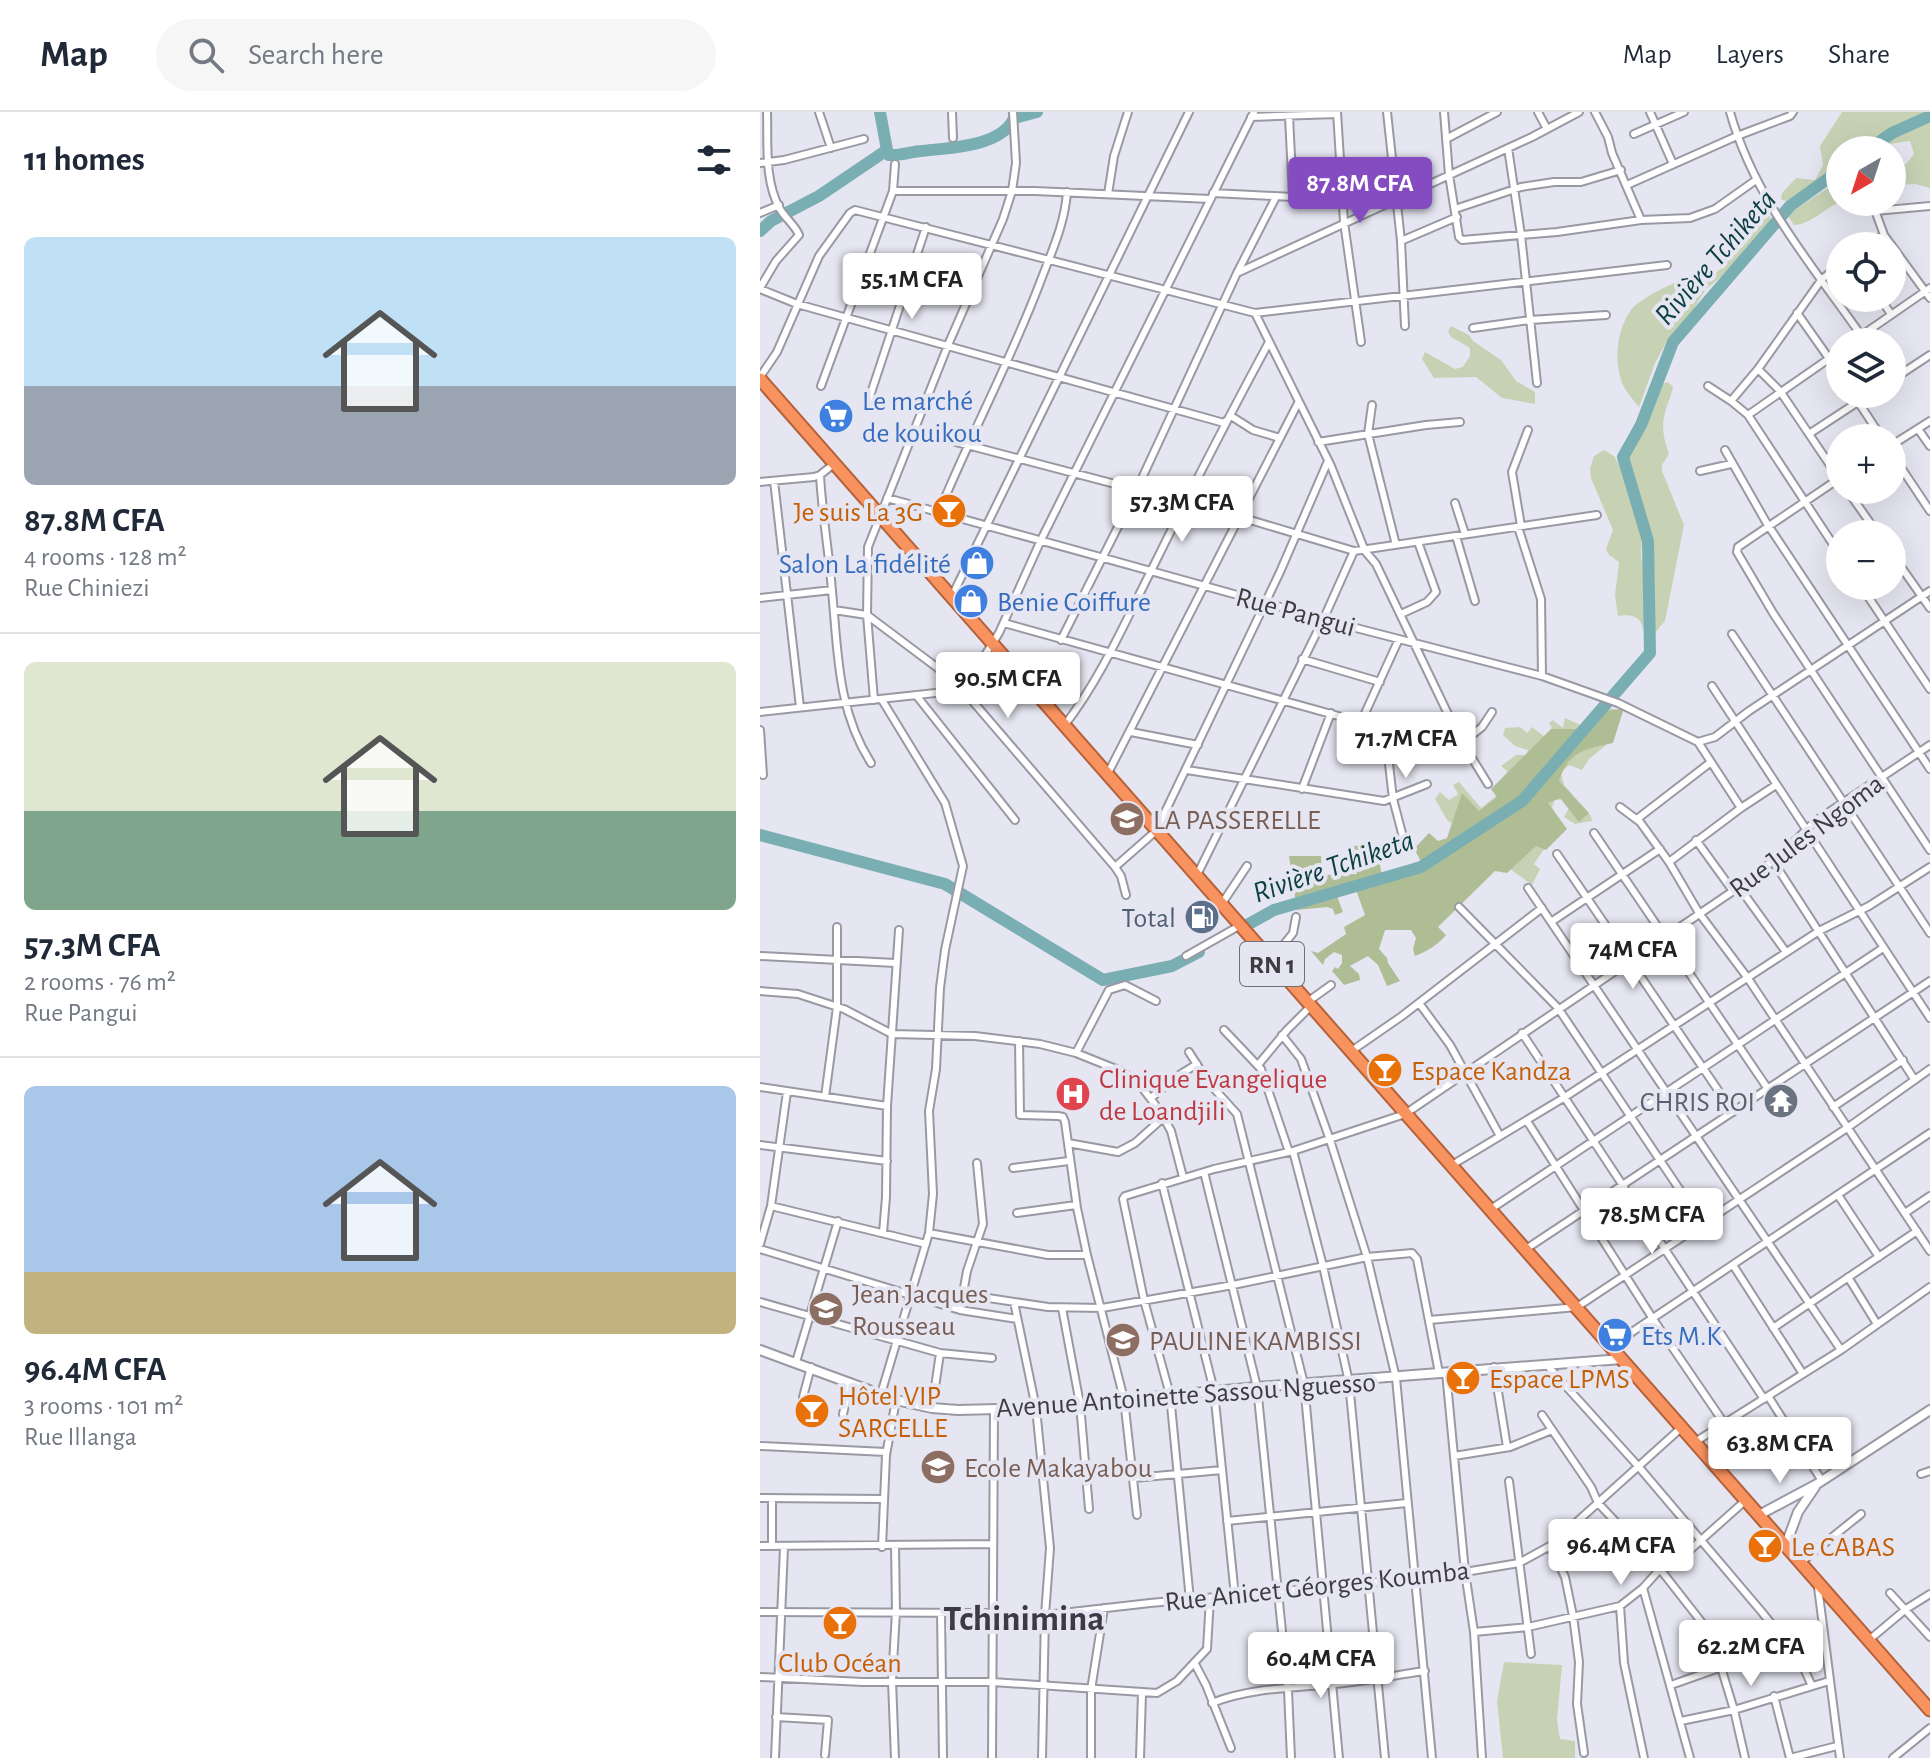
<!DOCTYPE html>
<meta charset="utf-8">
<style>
:root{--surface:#fff;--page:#f6f6f7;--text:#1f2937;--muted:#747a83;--line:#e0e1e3;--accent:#854cc2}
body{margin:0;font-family:"Alegreya Sans",sans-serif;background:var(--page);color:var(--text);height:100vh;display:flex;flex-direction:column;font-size:30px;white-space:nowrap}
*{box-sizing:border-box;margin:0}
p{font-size:26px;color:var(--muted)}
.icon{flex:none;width:44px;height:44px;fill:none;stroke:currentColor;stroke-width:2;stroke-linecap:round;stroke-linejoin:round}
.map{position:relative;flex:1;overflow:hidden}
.panel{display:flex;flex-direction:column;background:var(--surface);width:760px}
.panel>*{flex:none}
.needle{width:52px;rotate:219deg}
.tools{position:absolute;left:1066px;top:24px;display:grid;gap:16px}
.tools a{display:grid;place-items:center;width:80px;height:80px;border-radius:50%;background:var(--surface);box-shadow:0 8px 32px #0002;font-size:40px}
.price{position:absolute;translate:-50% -68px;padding:0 18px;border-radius:8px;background:#fff;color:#222;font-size:26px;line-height:52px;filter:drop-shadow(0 2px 4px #0008)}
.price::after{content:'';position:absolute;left:50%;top:48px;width:24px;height:18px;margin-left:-12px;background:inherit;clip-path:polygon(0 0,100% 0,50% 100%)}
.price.on{background:var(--accent);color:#fff}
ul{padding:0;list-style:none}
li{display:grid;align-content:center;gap:16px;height:424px;padding:0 24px}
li+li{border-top:2px solid var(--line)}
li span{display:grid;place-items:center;height:248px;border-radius:12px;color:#555}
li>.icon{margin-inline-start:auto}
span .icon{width:144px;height:144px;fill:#fffc;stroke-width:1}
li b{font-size:34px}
h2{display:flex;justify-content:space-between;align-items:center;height:96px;padding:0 24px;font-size:34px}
header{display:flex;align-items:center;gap:48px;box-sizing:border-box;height:112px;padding:0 40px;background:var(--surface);border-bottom:2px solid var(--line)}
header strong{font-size:38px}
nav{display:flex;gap:44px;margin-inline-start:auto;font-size:28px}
.search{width:560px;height:72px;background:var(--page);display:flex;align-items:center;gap:20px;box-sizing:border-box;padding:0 28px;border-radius:44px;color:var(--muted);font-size:30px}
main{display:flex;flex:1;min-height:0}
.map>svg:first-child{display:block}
</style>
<header>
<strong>Map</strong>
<div class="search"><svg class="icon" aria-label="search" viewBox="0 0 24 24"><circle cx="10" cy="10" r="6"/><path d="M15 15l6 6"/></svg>Search here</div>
<nav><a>Map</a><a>Layers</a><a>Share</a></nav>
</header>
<main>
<section class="panel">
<h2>11 homes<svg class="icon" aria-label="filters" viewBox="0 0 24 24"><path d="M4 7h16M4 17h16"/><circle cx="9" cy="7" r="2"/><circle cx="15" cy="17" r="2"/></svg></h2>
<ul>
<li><span style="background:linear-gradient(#bfe0f5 60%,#9aa5b1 0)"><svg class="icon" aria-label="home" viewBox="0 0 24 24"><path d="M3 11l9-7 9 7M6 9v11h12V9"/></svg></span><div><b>87.8M CFA</b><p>4 rooms · 128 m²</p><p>Rue Chiniezi</p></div></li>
<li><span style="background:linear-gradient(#dfe7d0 60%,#7fa58c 0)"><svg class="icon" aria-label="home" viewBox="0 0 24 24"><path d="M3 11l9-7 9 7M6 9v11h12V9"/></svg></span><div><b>57.3M CFA</b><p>2 rooms · 76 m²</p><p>Rue Pangui</p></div></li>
<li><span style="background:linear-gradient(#a9c7e8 75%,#c2b280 0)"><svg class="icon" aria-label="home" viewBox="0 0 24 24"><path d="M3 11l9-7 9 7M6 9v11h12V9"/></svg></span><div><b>96.4M CFA</b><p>3 rooms · 101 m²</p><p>Rue Illanga</p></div></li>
</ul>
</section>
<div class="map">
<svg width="1170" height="1646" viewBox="0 0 1170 1646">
<rect width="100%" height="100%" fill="#e6e6f2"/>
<!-- green -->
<path fill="#c7d2b5" d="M1082,0H1170V76L1155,72L1132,73V46L1140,54L1146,52L1154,42L1150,29L1116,34L1111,38H1080V57L1046,81L1028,90L1021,87L1022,81L1036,66L1055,68L1063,53L1060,34Z
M1080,68L1081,90C1065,95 1051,113 1034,113L1027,103Z
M1004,102L1010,104L1011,111L961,165L946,177L928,206L907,229L895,251L879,295C874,289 868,282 864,275C853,252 856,219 871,198C878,189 900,177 912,172C925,166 940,172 953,163C976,148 981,116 1004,102Z
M691,214L709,223L713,229L741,248L756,269L775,280V292L742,286L716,265L674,266L662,247L665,240L695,257L703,255L710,244V236L691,225L688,219Z
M907,270L913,274C912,284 907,291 905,301C901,316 904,328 909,342L902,353V359L924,413L905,509L894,522V429L868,344C874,332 881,320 885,308C891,293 891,276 907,270Z
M844,338L854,344L863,360L882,422L881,445L886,467L883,519C882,504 871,502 858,504L855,483L859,450L849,443L846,437L853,418L831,366L830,357L834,344Z
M848,596L863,599L845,634L829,647L822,658L809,653L801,661L804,673L831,704L832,709L815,712L804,705L809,696L806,687L795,688L792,695L804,717L782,740L774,752L780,757L772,773L735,746L659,747L657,733L683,731L697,715L687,708L675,687L680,680L689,688L698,682L693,673L699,670L721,696L736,684L734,680L748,665L747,659L741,654L756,643H766L768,638L755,634L743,623L745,616L760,615L767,621L772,615L785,625L792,616L789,611L793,608L803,616L805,606L825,615Z
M744,1550L802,1553L797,1608L800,1627L815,1629V1646H743L737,1589Z"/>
<!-- forest -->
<path fill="#afbd95" d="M864,596L853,631C826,637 808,639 799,669L829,701L819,710L800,686L788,691L807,717L786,738L776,734L747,761L735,759L678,815L686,823C679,832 666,840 655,844L653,837L656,826L651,818H625L619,837L627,846L628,851L640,869L627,874L618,853L608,844L590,854L599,862L600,868L584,873L572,859L575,855L578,857L582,851V843L574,840L565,847L563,853L551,839L558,841L586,822L584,815L605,803L596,778L577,784L583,800L575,803L573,797L567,795L537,798L529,744H561L562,763L597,762L594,734L615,731L624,772L660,758V747L654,737L669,721L678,729L687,726L702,681L719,699L737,685L731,677L791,617H821L848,599Z"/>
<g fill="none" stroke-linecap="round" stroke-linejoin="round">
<!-- river -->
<path stroke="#79afb3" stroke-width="12" d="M120,0L127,38
M1108,38L1132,21L1170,4
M0,119L11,109L59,84L127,38L129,43C140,44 149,40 161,39C187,36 242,35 254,6L277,0
M0,723L185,772L343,868L412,854L439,840
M487,813L514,798L661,755L762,689L890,541L888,429L863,345L881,313L913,230L1030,94L1080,58"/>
<defs>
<path id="minor" d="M59,0L71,36
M192,0L193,26
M577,0L584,110L601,230
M627,0L641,129L645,214
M684,0L689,63L699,125L702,128L797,120L881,108L930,106L955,97L996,68
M778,0L787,17
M835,0L848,25L852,41L881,108
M890,0L913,52
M970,0C994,86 1051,152 1101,223
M529,4L533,85
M491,5L577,2
M874,22L924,0
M686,27L737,0
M748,36L761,123L777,271
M0,51L24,48L104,27
M867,73L977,24L1030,4L1033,0
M133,79H275L450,87
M453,81L533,85L582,84
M348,82L354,44L368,0
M1112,90L1124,123L1170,186
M695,97L761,75L794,70H821L861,58
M1115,99L1170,94
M0,101L19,93
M641,129L697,105
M1107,134L1124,123
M477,161L772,25L819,0
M0,176L16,149L39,123C35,113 25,106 20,97C4,69 8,31 7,0
M0,177L37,192L439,304L464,311L471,304L493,318L520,326
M1120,186L1131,202
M495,201L571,354L605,439L616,452L699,625L728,672
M1037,201L1080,262
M713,216L770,208L846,203
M1092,230L1170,176
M998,257L1020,279L1080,368
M0,265L17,240L59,144L90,101L95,98L495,201L907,153
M1132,268L1170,243
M61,274L133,79L135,52
M948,274L971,289L988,303L1080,443
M1093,282L1122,326
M971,289L998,257L1062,167L1080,153
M107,293L166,115
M612,293L608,322L636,433
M988,303L1080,239
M1158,317L1170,334
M154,319L480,405L594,439L837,403
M1049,322L1110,282
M558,330L666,313L700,310
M1132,333L1170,309
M965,338L1006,410L1170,657
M1132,342L1170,399
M940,359L971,352
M60,363C62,402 69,440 72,479C78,540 77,598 111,651
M1080,366L978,435L977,440L1013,501L1170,738
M14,369L40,595
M0,370L54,365L60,363L75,351
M1087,378L1118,422
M127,386L600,517L782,564L858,591L938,630
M695,391L705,422
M179,400C211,322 251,248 281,168C292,139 305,111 307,80
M761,414L752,360L768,318
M758,415L781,487L782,564
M696,424L715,489
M1132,442L1170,496
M1101,474L1170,577
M192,484L429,0
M0,486L72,478
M74,498L107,503L179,557L203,578L355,755L361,764L366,783
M641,502L667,490L676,480L658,430
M244,511L625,617L670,628L699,625
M972,522L1170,821
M301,528L376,379L477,161L516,85
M542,547L620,570
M952,574L1170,906
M156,583L255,708
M114,588L107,503L108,435L188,233L243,107L252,79L256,51L253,0
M0,600L203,578L239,521L281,428L494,0
M601,610L639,527
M304,614C341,566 364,512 391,459C429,382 468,306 509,230
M625,617L633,687L643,725
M0,618L3,663
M371,620L438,633
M938,630L955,625L989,599L1170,479
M938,630L981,696
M702,631L722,615L732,600
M427,658L624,689L667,672
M347,663L538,291
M542,677L571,601
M860,695L880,710L909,750L939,801L987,865L1170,1139
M877,707L951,650
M834,721L1008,977
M936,728L973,779
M797,742L973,1000
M1013,749L1154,967
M909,750L981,696L1016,673
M355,755L396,719L520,460L568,349
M437,763L564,506L594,439
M979,775L1026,840
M768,776L1081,1238
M461,793L487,754
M699,795L798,896L942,1111
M791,810L900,737
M0,844L135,851
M426,844L479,814
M510,850L533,821L536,805
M0,879L38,882L84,897L132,922L215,924L280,932L316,941L361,959L377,969L400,999L411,1019L423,1065
M546,891L571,873
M659,891L690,933L740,1024
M464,918L501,957L529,1040
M762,921L1004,1287
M522,923L541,947L570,1028L607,1145L636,1266L672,1646
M259,929L260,1003L298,1004L303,1005L305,1010L317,1096L327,1143L364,1287L377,1403
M429,940L448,970L477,1002L544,1272L579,1646
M590,940L642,904L782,796
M316,941L349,878L365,873L396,889
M498,953L527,918L550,895
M0,975L127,994
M65,985L77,895V815
M391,986L416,965L437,952
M1073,995L1143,948
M767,1009L893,1207L964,1311
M308,1031L358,1040L375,1031L404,1005
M0,1033L127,1049
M533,1039L563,1154L589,1270L625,1646
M692,1053L805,985L1059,819L1109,794L1170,755
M253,1056L309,1049
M444,1060L497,1275L528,1578L531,1646
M402,1071L454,1279L475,1484
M1078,1083L1119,1145
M11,1094L166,1132
M731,1097L1123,836
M257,1101L316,1093
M1145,1101L1170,1084
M123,1121L126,1085L127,994L139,818
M169,1121L288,1143H327
M0,1132L11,1094L27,980
M0,1137L200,1198L257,1207
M766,1137L1170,869
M973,1153L1043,1262
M1088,1165L1117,1212
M202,1182L288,1195L342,1196L473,1173L607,1145L652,1141L657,1147L679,1261
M0,1190L180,1241L232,1246
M254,1190L276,1296L290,1436L285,1503L282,1646
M302,1196L320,1292L329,1397
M200,1198L207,1159L223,1112L217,1051
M669,1208L817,1195L1087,1016L1170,957
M1013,1216L1157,1119
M851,1234L1170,1021
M36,1250L78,1109
M786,1252L878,1354L1001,1499L1039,1546L1052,1574
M734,1255L747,1335
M686,1260L705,1460L714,1520L722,1646
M121,1282L169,1121L173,1082L169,999L176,957L180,876L185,838L203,754L185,691L122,588
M1008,1284L1062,1369
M43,1285L51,1255
M172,1296L180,1241
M83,1302L90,1270
M782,1303L831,1375L838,1391L900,1457L943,1512L957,1542L974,1598L985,1646
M935,1330L1081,1238L1170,1175
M0,1334L126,1340
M694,1344L750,1335L792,1318
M1161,1362L1170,1359
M374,1366L462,1358
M749,1369L771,1542
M0,1386L123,1387
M12,1386V1434
M467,1409L647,1391
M0,1434L233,1432
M135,1434L136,1500L132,1569L135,1646
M790,1434L805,1465L813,1504L819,1550L817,1592L824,1641
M122,1435L126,1343L136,1288
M1040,1451L1101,1402
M1058,1475L1080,1646
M883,1476L930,1646
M1130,1481L1170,1525
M430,1488L410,1283L384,1188L363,1087L365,1084L454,1057L533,1039L645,1002L979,775L1022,742L1054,710L1170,633
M860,1494L864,1551L884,1646
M0,1500L232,1501
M181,1501L183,1646
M285,1503L390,1491L610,1471L705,1460L759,1451L790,1434L921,1316
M714,1520L768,1515L860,1494L883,1476L900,1457L912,1454L986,1388
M1109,1528L1146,1497L1170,1482
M435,1552L446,1573L471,1636
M0,1565L103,1570H232L397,1581L417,1569L447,1537L450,1486
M911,1573L959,1556
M1014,1584L1030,1646L1077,1634
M452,1591C493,1574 547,1576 592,1570C616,1568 640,1562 665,1559
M16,1605L68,1608L65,1643
M921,1609L974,1598L1069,1569
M15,1646L24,1435
M232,1646L234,1297
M331,1646V1578L344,1496
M380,1646L382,1581
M1133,1646L1170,1616"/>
<path id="tertiary" d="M0,1238L136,1288L172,1296L198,1298L276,1296L497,1275L862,1247
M999,1403L1057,1372L1170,1298
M1025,1435L1038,1400L1055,1375"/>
<path id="trunk" d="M0,267L1170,1598"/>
</defs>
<!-- minor casing -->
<use href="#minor" stroke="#9999a4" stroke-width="10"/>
<!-- tertiary casing -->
<use href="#tertiary" stroke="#9999a4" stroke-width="12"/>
<!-- trunk casing -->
<use href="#trunk" stroke="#b5623a" stroke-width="15"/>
<!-- minor -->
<use href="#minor" stroke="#fff" stroke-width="6"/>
<!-- tertiary -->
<use href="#tertiary" stroke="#fff" stroke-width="8"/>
<!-- trunk -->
<use href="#trunk" stroke="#f8925f" stroke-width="11"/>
</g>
<!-- icons -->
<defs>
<symbol id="supermarket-disc" viewBox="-11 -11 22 22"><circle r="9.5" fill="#3f7fe0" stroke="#e6e6f2"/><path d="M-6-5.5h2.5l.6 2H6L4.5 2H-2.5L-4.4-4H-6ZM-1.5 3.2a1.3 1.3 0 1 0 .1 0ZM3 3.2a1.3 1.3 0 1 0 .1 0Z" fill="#fff"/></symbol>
<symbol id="bar-disc" viewBox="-11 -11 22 22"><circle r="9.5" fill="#e8710a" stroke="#e6e6f2"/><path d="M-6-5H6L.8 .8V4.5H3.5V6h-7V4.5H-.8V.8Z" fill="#fff"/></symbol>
<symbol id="shop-disc" viewBox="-11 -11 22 22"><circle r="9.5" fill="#3f7fe0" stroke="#e6e6f2"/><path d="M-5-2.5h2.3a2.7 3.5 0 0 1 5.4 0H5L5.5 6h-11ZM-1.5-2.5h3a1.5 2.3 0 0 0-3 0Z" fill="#fff"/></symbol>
<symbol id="school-disc" viewBox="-11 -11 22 22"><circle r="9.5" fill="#8d6e63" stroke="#e6e6f2"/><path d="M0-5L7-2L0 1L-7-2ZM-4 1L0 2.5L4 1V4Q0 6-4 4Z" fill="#fff"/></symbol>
<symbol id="fuel-disc" viewBox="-11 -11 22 22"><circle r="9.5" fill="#5c6f8a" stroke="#e6e6f2"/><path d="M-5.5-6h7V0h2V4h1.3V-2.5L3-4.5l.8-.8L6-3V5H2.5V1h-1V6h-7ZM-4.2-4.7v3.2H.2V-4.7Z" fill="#fff"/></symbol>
<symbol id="hospital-disc" viewBox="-11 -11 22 22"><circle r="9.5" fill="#e0444e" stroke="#e6e6f2"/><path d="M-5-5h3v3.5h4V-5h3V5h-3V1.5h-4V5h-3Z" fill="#fff"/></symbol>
<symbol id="temple-disc" viewBox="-11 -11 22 22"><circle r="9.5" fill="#6b7280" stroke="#e6e6f2"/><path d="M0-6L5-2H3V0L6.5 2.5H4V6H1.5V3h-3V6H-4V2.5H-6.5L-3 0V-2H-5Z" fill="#fff"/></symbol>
</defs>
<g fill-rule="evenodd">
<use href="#supermarket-disc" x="56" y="284" width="40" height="40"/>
<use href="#bar-disc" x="169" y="379" width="40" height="40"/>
<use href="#shop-disc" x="197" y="431" width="40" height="40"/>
<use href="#shop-disc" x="191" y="469" width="40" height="40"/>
<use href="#school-disc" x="347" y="687" width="40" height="40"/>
<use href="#fuel-disc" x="422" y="785" width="40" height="40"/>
<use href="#bar-disc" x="605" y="938" width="40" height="40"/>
<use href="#hospital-disc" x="293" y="962" width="40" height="40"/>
<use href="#temple-disc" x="1001" y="969" width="40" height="40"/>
<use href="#school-disc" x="46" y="1177" width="40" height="40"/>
<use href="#supermarket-disc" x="835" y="1203" width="40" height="40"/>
<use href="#school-disc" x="343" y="1208" width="40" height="40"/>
<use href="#bar-disc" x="683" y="1246" width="40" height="40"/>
<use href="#bar-disc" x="32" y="1279" width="40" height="40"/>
<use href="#school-disc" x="158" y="1335" width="40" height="40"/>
<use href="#bar-disc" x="985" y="1414" width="40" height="40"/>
<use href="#bar-disc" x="60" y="1491" width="40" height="40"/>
</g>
<g text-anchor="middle" stroke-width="8" stroke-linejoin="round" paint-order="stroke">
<!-- shield labels -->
<rect fill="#e6e6f2" stroke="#6f6f76" stroke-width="2" x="480" y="830" width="64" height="44" rx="6"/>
<g font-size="26" font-weight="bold" fill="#3c3c41">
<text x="512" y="861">RN 1</text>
</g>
<!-- shop labels -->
<g font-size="28" fill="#366cbe" stroke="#e6e6f2" text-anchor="start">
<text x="102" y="298">Le marché<tspan x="102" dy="32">de kouikou</tspan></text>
<text x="191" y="461" text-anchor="end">Salon La fidélité</text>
<text x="237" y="499">Benie Coiffure</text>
<text x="881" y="1233">Ets M.K</text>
</g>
<!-- food labels -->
<g font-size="28" fill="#c56008" stroke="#e6e6f2" text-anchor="start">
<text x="163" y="409" text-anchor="end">Je suis La 3G</text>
<text x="651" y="968">Espace Kandza</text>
<text x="729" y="1276">Espace LPMS</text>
<text x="78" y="1293">Hôtel VIP<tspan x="78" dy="32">SARCELLE</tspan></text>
<text x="1031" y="1444">Le CABAS</text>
<text x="80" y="1560" text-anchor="middle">Club Océan</text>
</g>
<!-- street labels -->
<g font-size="28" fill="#3c3c41" stroke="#e6e6f2">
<text transform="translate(536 499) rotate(15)" y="10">Rue Pangui</text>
<text transform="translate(1046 723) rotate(-37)" y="10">Rue Jules Ngoma</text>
<text transform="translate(426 1282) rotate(-4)" y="10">Avenue Antoinette Sassou Nguesso</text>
<text transform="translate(557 1473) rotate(-6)" y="10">Rue Anicet Géorges Koumba</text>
</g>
<!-- education labels -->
<g font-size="28" fill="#785e54" stroke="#e6e6f2" text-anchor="start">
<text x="393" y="717">LA PASSERELLE</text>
<text x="92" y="1191">Jean Jacques<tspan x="92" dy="32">Rousseau</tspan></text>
<text x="389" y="1238">PAULINE KAMBISSI</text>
<text x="204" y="1365">Ecole Makayabou</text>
</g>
<!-- service labels -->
<g font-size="28" fill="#4e5e75" stroke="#e6e6f2" text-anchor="end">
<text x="416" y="815">Total</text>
</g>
<!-- health labels -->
<g font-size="28" fill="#be3a42" stroke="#e6e6f2" text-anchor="start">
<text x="339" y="976">Clinique Evangelique<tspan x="339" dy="32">de Loandjili</tspan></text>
</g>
<!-- worship labels -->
<g font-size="28" fill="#5b616d" stroke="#e6e6f2" text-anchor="end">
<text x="995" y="999">CHRIS ROI</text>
</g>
<!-- water labels -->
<g font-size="30" font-style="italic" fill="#0d4044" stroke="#e6e6f2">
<text transform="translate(955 145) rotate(-49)" y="10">Rivière Tchiketa</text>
<text transform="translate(573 754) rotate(-19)" y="10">Rivière Tchiketa</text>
</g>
<!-- district labels -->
<g font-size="36" font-weight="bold" fill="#3c3b45" stroke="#e6e6f2">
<text x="264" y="1518">Tchinimina</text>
</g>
</g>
</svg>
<div class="tools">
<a><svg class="needle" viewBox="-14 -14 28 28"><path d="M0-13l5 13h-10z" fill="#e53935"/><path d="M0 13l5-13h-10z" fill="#747a83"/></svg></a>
<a><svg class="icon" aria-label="locate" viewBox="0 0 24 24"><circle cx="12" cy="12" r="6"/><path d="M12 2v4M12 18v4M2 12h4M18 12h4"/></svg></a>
<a><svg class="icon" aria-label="layers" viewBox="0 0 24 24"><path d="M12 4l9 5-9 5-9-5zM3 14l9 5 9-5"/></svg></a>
<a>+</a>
<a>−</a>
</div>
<b class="price on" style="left:600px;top:113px">87.8M CFA</b>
<b class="price" style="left:152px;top:209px">55.1M CFA</b>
<b class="price" style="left:422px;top:432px">57.3M CFA</b>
<b class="price" style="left:248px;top:608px">90.5M CFA</b>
<b class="price" style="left:646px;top:668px">71.7M CFA</b>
<b class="price" style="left:873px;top:879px">74M CFA</b>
<b class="price" style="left:892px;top:1144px">78.5M CFA</b>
<b class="price" style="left:1020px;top:1373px">63.8M CFA</b>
<b class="price" style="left:861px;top:1475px">96.4M CFA</b>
<b class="price" style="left:991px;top:1576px">62.2M CFA</b>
<b class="price" style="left:561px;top:1588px">60.4M CFA</b>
</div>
</main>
